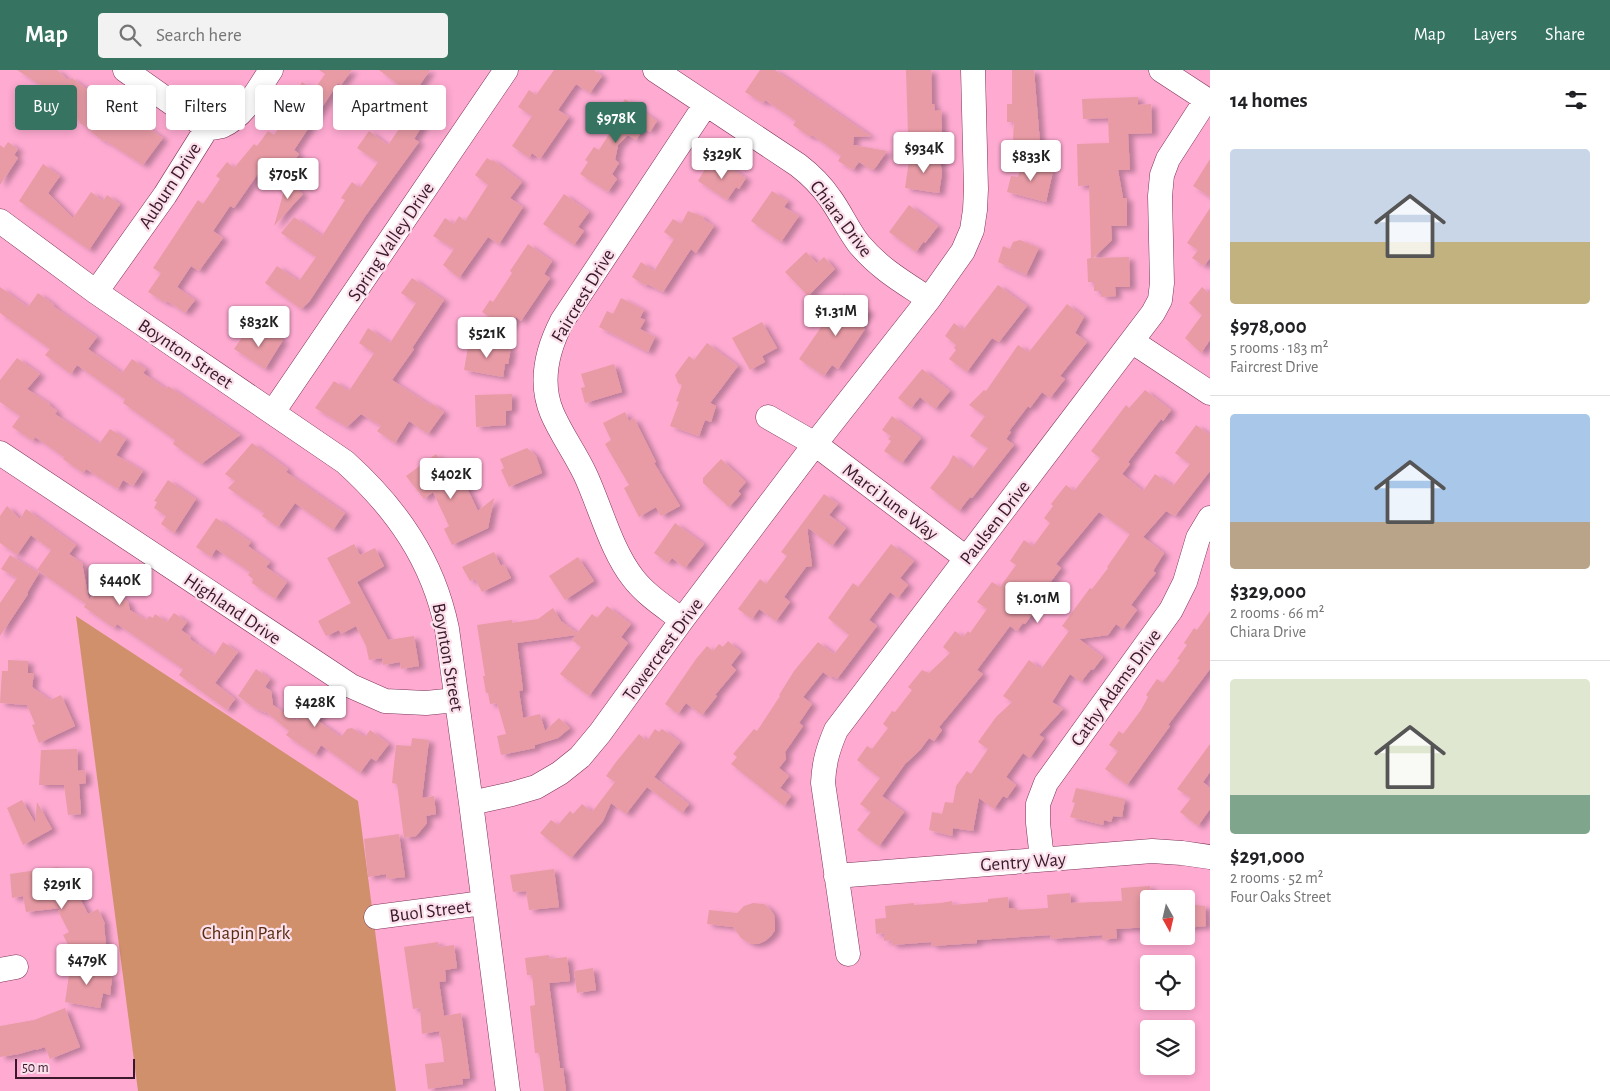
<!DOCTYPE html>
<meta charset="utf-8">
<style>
:root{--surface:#fff;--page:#f2f2f2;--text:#202124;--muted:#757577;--line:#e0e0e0;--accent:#367461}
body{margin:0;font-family:"Alegreya Sans",sans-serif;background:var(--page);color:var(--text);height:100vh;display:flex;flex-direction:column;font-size:19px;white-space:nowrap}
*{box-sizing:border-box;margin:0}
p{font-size:16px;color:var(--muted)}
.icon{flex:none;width:28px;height:28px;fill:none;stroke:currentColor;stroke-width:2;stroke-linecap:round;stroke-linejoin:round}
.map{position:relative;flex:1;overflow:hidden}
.panel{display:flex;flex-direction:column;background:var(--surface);width:400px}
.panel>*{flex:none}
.top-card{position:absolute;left:15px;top:15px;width:475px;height:45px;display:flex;gap:10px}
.needle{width:32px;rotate:172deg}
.controls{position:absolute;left:1140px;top:820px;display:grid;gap:10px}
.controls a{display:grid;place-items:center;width:55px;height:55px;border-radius:5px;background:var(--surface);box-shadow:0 2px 8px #0003;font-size:25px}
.scale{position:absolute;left:15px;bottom:12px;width:120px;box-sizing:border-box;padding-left:5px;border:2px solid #391929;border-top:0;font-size:14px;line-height:18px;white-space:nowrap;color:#391929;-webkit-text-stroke:4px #fbe0eb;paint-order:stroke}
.price{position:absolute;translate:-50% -42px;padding:0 11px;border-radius:5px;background:#fff;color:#222;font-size:16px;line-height:32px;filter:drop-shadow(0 1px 2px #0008)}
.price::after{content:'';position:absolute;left:50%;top:30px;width:15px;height:11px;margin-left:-8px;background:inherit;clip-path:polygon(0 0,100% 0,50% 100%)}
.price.on{background:var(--accent);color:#fff}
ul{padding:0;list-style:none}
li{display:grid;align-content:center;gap:10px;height:265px;padding:0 20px}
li+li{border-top:1px solid var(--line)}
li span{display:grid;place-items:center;height:155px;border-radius:5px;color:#555}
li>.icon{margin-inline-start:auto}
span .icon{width:90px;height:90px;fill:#fffc;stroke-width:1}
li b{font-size:21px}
h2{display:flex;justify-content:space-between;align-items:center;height:60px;padding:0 20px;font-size:21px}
.pill{padding:0 18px;border-radius:5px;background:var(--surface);box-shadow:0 2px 8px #0003;font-size:18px;line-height:45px}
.pill.on{background:var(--accent);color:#fff}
header{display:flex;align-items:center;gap:30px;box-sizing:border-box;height:70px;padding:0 25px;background:var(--accent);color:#fff}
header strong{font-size:24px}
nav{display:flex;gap:28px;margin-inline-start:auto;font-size:18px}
.search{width:350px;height:45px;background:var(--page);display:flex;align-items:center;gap:12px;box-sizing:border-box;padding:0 18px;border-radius:5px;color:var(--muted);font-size:19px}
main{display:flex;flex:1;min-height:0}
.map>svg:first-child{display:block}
</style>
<header>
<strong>Map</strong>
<div class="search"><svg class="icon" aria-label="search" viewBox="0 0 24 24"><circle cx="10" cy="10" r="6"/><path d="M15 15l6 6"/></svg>Search here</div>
<nav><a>Map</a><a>Layers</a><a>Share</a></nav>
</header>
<main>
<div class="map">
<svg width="1210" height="1021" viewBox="0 0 1210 1021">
<defs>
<filter id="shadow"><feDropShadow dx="5.5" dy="3" stdDeviation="2.5" flood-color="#0004"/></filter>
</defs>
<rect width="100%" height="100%" fill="#ffaad1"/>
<!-- green -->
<path fill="#d0906b" d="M76,546L358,731L396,1021H138Z"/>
<!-- building -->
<path fill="#e89ba5" filter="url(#shadow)" d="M17,0H57L68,10L72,8L97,27L101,22L118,34L115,40L132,55L136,49L163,68L143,95L104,70L103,71L79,52L80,51L40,23L45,18Z
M319,0H352L341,15L338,13L294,80L299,84L282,109L264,95L234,138L230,136L213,161L223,168L199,201L191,196L177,217L195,230L185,243L167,231L166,233L148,222L161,203L153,198L198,130L203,134L220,109L216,106L227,92L234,98L254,74L257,76L268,61L274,65L288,43L286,41L302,12L314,20L325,4Z
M379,0H430L415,22L435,35L414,69L419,72L366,145L309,232L301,239L265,213L277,196L299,211L316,187L281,163L294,147L322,166L345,130L341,128L352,112L360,118L378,92L357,78L369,61L388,75L410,43L392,30L400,16Z
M554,0H594L602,6L590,23L576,14L558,40L569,47L540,89L532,83L529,88L512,76L532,46L518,37L529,20L536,25Z
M760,0H775L871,66L854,67L853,75L887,81L876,97L872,100L859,92L853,100L838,91L841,86L812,65L810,67L793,55L796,51L765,30L763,33L745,22Z
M906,0H931L932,34H934L935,41L941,40L942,64L908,65Z
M1012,0H1034L1040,73L1021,77L1013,69L1014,52H1007V34H1012Z
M1138,27V35L1151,34L1152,63L1128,64L1130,100H1118L1123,128H1127V156H1111L1112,170L1093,188L1129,187L1130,217H1115L1116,226L1101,227V221H1094V212H1088L1087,189L1091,188L1089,115L1078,116L1077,74L1109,73L1108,48L1083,49L1082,29Z
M625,29L657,51L650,62L644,58L636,70L628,65L618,75L615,90L619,93L612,104L617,109L608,122L580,104L588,92L585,90L594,77L599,80L614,56L610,53Z
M8,72L18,79L14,85L18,88L0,115V75L4,78Z
M910,84L940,89L942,103L939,123L905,118Z
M487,88L492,91L493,90L522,112L510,128L523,137L499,174L488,167L459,208L443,195L454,179L433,166L445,148L454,154L459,146L465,151L488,115L475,105Z
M1210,89V127L1193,116Z
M719,90L746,108L739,119L736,117L727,130L698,111L706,97L712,101Z
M1022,91L1042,95L1044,99L1053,101L1046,132L1007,122L1011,106L1018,107Z
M43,94L60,106L48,123L73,148L91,122L103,131L107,125L120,134L89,180L19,131Z
M287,110L303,124L274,156Z
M772,121L788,131L784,137L799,146L781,172L751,151Z
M564,124L589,142L578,157L584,161L574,175L543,154Z
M909,135L938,156L925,173L924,171L916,182L889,162Z
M1210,138V188L1204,196L1192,188L1198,180L1187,173Z
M688,141L704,147L703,149L714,156L696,183L691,179L663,222L647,214L646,216L632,207L641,192L654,201L674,169L664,162L673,149L681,154Z
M1020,170L1039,178L1026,205L998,192L1003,176L1010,179L1013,172Z
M528,174L552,191L544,204L550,208L521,251L516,247L508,259L482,242L490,230L493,232L512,203L510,201Z
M806,182L817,193L824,187L835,199L808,226L785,202Z
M412,208L444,230L412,278L414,279L392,310L430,335L431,333L444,342L428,364L409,351L395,373L377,361L381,356L361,344L347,357L315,338L334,311L349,321L374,283L359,273L368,258L390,273L416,233L401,223Z
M998,215L1027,236L999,272L992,268L967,302L949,289L956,280L954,278L956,275L945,266L954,253L963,260Z
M0,217L28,237L38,223L54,235L53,236L97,267L88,279L122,303L132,289L146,299L143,303L166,319L168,316L240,365L201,394L173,374L175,370L123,333L125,329L77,295L71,304L45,285L50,279L0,243Z
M1202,217L1210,224V270L1201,283L1185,268L1202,245L1189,233Z
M844,224L869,241L860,255L865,259L838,299L832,295L824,306L799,289Z
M621,228L644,240L640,248L645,250L640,259L655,267L648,282L599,257L607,241L613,244Z
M1067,234L1084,247L1075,263L1087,272L1060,306L1065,309L1050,328L1042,322L1030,338L1028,336L1009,361L1011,362L1006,369L1014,375L972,428L970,427L959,441L930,418L948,395L953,385L972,399L988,378L970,366L985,346L969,335L984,320L986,321L1018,275L1029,282Z
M762,252L777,278L762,286L765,292L750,300L732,268Z
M266,259L283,270L265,299L234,279L245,263L258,271Z
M469,271L511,278L508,294H505L503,307L464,300Z
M707,273L738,296L710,333L716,336L711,352L705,350L699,366L670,356L679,332L676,331L682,315L678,313L675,305L689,286L694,290Z
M17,288L40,304L27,319L50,334L49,335L57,341L55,344L99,374L110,359L126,369L116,385L143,401L133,416L123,410L118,419L86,399L83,403L63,389L64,387L35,367L33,371L12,357L20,346L0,332V310Z
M614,294L622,322L585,333L581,318L585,317L581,304Z
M922,299L950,321L935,339L920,327L911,338L898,328Z
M1145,320L1171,340L1163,351L1161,349L1128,392L1130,394L1122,404L1143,421L1155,404L1173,416L1190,394L1175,383L1196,355L1210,365V401L1175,446L1166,441L1143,467L1164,483L1153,501L1156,503L1149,511L1131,535L1137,540L1123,559L1116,554L1108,565L1079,569L1103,587L1093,600L1091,599L1081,612L1070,604L1052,632L1063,639L1039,665L1044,668L1030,688L1023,683L1006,707L1016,715L1007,728L1003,726L994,739L979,728L973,761L953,758L952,766L929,760L932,742L942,744L945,732L953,733L956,716L967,701L971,704L988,679L978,672L996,647L1012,632L1003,626L1029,590L1041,599L1069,561L1062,556L1090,518L1092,519L1108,498L1107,497L1130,464L1099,442L1056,494L1061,498L1040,526L1043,529L1025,554L1023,553L1017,561L1010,556L977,600L983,604L939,657L942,660L934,671L929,668L920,680L905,694L882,726L904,742L879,776L857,760L871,742L860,734L880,708L857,690L867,676L872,679L888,658L883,654L892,641L895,642L912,620L908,617L922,600L929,603L950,583L943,577L955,561L963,567L968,561L970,563L987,539L977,532L992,512L1000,517L1016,495L1010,491L1024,470L1033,476L1050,453L1044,448L1053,436L1051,434L1066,415L1074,421L1100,388L1091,381L1126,335L1129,338Z
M512,324V340L506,341V355L476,357L475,325Z
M625,342L629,351L634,348L656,392L654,393L680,436L661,446L656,437L639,447L624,418L629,415L605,374L611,370L603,353Z
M892,346L921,368L902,393L884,381L891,371L888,369L891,366L882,360Z
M252,373L288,399L286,402L345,443L333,460L295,433L278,457L262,446L264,443L228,418L235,411L225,404Z
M527,378L536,386L542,403L509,417L501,400L504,398L500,389Z
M436,384L456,412L462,408L478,441L494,428L488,458L452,475L444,459L449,456L433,422L424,429L406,406Z
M721,389L746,412L738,421L741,424L729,437L703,413V408Z
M168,410L196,429L174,463L161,454L166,446L154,438L157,432L154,431Z
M824,424L838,434L829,445L846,458L832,476L807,457L812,496L806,497L784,527L790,532L776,551L759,539L752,549L738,539L760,509L766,514L787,486L781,482Z
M7,436L20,449L26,439L76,475L69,484L82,493L89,530L108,501L123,511L115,522L128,532L130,540L146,550L149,546L153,548L155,544L167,552L174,543L187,552L181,560L191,567L190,569L214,586L223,572L238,582L215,613L235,629L227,640L179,605L183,599L117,554L114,558L84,537L86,534L37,500L51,480L31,465L17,485L0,473V446Z
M216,448L251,472L248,476L270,492L266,497L287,512L275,529L252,513L253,509L248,505L250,502L216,479L211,487L196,477Z
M675,453L704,474L685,498L672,488L668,493L654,483Z
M354,474L360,485L375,478L384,496L357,512L388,570L414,566L419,596L401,599L400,592L383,595L382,588L369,590L366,576L356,556L341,564L339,560L326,566L318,551L351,533L327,488Z
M891,474L914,491L900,508L908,515L898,528L890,522L869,550L877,556L837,609L833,606L831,608L823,602L803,627L812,634L799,653L803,656L785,682L786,689L779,698L789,706L780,718L791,726L784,736L731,694L737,687L733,684L754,659L757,661L780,626L779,625L794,601L818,572L834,584L849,565L828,548L853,513L858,517Z
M494,482L501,496L504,494L511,508L482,522L475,509L470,511L462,497Z
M10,485L39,503L27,523L28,524L0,566V533L17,508L1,499Z
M578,487L594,511L565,530L549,506Z
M607,536L631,554L621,567L628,573L589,626L560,604L581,577L572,570L576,565L517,573L523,620L519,621L523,648L540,644L545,661L559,648L570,658L558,668L535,675V678L501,685L497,666L506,664L497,633L490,634L488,623H486L483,606H485L477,555L512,550V553L538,549L553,538L561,551L577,563L592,544L597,548Z
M1210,541V599L1168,655L1170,656L1127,715L1105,699L1118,681L1109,675L1119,661L1123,664L1141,640L1148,627L1146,625L1157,609L1163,613L1180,590L1177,589L1187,575L1184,573L1194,558L1197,560Z
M728,571L741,582L731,595L736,600L715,625L717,626L702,645L686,633L678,644L665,634L696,589L707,576L713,581L719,574L723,577Z
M8,590L28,591V603H34L32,617L50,630L61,625L75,656L39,673L32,655L35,654L27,635L0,633L2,601H8Z
M256,599L270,609L265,617L271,621L273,635L296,651L310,632L323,642L317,650L341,667L347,659L352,658L365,667L370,660L389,674L376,691L371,688L360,703L321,675L315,685L286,665L289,661L267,643L254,638L238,626Z
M655,659L659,662L662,659L680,672L654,707L689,734L682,743L647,717L626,744L611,733L603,751L571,788L540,763L551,750L558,755L570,741L573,744L582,734L592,742L615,712L606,706L616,692L639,664L647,671Z
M412,668L429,670L422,728L434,726L436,744L426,746L427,753L416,766L404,768L397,714L392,713L396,675L411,676Z
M1210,674V702L1203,712L1210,718V739L1198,756L1180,742L1191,728L1177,719Z
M77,679L78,701L85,700L86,713L79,714L81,744L68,745L64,715H39L41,680Z
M1076,718L1125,729L1122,747L1113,746L1111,752L1104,750L1103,755L1070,747L1075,733L1072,732Z
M22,730L35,753L37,732L52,759L23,775L7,738Z
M399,764L405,807L387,809L386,804L368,807L364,769Z
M58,797L63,835L75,819L88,844L98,839L105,854L104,855L107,885L75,888L63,865L69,862L58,841L61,838L26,842L23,826L12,828L10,804Z
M554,799L559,837L529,840L526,821L513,822L510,805Z
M1150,816L1151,829H1149V857L1116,859L1117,868L1102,870V865L1051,869L1050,865L977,870V873L932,876L931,872L892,875L891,870L884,871V863L876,864L875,849L886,848L885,836L914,833V835L941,833L952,831V835L988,832V829L1008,827L1009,838H1016V840L1048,838L1047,825L1070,823L1071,833L1122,831L1121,818Z
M753,833L764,834L770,839L774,845L775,852V860L771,866L765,871L758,874H751L741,868L733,857L707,854L709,840L737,843L744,836Z
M1186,834L1205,836L1206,856L1186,858Z
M438,872L439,877L454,875L457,898L445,900L446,911L439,912L444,946L461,943L470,1008L462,1009L463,1014L428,1019L425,994L444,992L442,974L439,961L422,964L420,938L413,939L404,877Z
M549,885V889L567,887L570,911L549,913L560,998H563L566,1021H544L539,983H535L530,936L535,935L532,905H527L525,888Z
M76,889L112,907L110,925L103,923L100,938L65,932L70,898L81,900Z
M593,898L596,920L577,923L574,901Z
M65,938L80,977L50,989L45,977L36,980V979L19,984L0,987V956L34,950Z"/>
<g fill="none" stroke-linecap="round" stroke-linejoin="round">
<defs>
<path id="minor" d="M125,0L207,58
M655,0L798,95C811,105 821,115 830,128C841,143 848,160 859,174C880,199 903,212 929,229
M1161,0L1210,32
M0,151L96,222L345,392C396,438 433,490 447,559L471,733L508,1021
M96,222L165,125L207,58C212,58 218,57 222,56C245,46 258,19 271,0
M1133,272L1210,323
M273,342L506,0
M768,347L815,374L966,488
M0,383L351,616L385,631L426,633L456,630
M682,550C665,537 646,525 633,508C611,480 600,436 585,404C575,383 561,364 552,343C539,312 547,280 562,251L706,34
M471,733L512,724L536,717L560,703L580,687L600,663L682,550L815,374L929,229L963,181L972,160L975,140L976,119L973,0
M1042,789L1038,753V734L1046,713L1171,540L1185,512L1198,468L1210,448
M836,806L1152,781L1182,783L1210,787
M376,847L483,833
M848,884L823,713C824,692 828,679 836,660L1153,243L1160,230L1162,213L1160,126L1162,105L1168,89L1206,30
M0,900L16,897"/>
</defs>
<!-- minor casing -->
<use href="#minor" stroke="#7c3459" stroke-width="25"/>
<!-- minor -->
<use href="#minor" stroke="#fff" stroke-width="24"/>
</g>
<g text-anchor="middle" stroke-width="4.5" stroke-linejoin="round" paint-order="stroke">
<!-- street labels -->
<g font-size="19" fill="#391929" stroke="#fbe0eb">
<text transform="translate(169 115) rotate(-57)" y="7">Auburn Drive</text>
<text transform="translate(842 148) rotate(53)" y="7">Chiara Drive</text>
<text transform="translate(390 171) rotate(-56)" y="7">Spring Valley Drive</text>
<text transform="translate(582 225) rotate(-59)" y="7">Faircrest Drive</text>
<text transform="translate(186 283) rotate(34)" y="7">Boynton Street</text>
<text transform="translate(891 431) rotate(37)" y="7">Marci June Way</text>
<text transform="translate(994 452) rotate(-52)" y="7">Paulsen Drive</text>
<text transform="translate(233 538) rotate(34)" y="7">Highland Drive</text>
<text transform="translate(662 579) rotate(-54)" y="7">Towercrest Drive</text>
<text transform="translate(449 587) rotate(80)" y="7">Boynton Street</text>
<text transform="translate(1115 617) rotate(-54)" y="7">Cathy Adams Drive</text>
<text transform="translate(1023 791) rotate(-4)" y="7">Gentry Way</text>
<text transform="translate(430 840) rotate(-7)" y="7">Buol Street</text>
</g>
<!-- park labels -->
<g font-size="19" fill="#572c10" stroke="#fbe0eb">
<text x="246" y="869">Chapin Park</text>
</g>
</g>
</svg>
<div class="controls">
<a><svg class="needle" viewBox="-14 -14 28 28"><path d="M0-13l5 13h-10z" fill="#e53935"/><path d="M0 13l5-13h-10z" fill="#757577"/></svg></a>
<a><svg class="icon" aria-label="locate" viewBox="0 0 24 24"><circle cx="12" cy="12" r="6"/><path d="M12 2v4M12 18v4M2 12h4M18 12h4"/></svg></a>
<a><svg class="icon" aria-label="layers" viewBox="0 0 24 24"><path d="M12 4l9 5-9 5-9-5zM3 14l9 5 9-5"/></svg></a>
</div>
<div class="scale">50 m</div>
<b class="price on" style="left:616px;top:74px">$978K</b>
<b class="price" style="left:924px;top:104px">$934K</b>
<b class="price" style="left:722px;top:110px">$329K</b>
<b class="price" style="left:1031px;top:112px">$833K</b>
<b class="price" style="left:288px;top:130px">$705K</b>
<b class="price" style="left:836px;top:267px">$1.31M</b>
<b class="price" style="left:259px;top:278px">$832K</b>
<b class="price" style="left:487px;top:289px">$521K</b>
<b class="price" style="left:451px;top:430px">$402K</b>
<b class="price" style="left:120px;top:536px">$440K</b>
<b class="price" style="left:1038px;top:554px">$1.01M</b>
<b class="price" style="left:315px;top:658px">$428K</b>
<b class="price" style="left:62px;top:840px">$291K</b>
<b class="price" style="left:87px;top:916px">$479K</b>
<div class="top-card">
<a class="pill on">Buy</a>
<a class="pill">Rent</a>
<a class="pill">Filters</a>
<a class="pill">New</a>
<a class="pill">Apartment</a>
</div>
</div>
<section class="panel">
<h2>14 homes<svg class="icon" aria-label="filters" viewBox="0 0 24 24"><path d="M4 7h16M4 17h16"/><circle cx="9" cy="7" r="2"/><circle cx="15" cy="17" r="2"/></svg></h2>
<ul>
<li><span style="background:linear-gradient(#c9d6e8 60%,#c2b280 0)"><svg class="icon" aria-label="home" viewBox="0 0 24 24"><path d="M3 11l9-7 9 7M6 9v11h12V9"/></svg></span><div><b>$978,000</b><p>5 rooms · 183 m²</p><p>Faircrest Drive</p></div></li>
<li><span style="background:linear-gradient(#a9c7e8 70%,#b9a48a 0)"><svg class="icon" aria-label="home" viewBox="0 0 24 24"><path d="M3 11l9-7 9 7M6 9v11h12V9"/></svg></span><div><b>$329,000</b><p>2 rooms · 66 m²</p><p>Chiara Drive</p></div></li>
<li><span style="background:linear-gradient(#dfe7d0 75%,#7fa58c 0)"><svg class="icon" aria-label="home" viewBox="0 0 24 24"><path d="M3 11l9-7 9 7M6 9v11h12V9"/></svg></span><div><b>$291,000</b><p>2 rooms · 52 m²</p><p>Four Oaks Street</p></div></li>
</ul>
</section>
</main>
